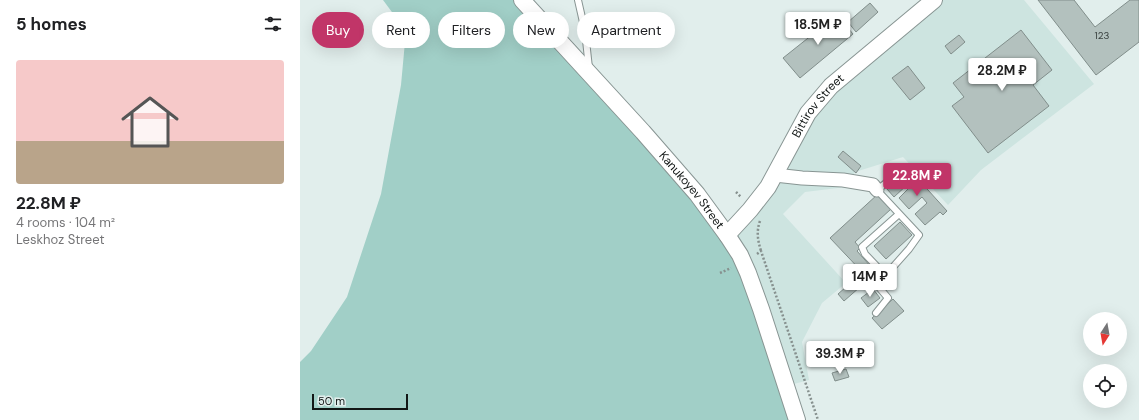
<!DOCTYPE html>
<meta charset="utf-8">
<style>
:root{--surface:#fff;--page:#f2f2f2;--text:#202124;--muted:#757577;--line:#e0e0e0;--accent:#c13568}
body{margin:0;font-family:"DM Sans",sans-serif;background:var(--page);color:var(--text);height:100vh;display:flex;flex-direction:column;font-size:15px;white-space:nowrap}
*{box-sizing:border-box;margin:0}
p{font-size:13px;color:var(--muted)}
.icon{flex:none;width:22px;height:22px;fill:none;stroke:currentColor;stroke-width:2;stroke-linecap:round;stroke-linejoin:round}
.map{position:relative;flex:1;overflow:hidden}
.details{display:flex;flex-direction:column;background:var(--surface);width:300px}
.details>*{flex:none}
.hud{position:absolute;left:12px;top:12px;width:380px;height:36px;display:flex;gap:8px}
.needle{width:26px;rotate:191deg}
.tools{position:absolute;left:783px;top:312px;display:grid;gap:8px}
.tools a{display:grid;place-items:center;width:44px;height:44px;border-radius:50%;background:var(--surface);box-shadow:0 4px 16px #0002;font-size:20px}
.scale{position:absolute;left:12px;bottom:10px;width:96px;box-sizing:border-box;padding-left:4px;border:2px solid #121716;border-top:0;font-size:11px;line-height:14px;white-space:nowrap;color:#121716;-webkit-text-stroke:3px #e1eeec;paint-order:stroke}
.price{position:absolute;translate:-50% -34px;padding:0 9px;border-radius:4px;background:#fff;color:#222;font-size:13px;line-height:26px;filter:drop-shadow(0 1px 2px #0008)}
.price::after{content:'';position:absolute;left:50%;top:24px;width:12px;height:9px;margin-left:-6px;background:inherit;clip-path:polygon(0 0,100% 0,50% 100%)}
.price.current{background:var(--accent);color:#fff}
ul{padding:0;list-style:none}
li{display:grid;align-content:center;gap:8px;height:212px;padding:0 16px}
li+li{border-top:1px solid var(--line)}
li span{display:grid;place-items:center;height:124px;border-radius:4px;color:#555}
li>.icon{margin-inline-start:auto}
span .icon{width:72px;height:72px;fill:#fffc;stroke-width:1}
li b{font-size:17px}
h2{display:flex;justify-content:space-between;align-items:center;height:48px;padding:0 16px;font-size:17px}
.pill{padding:0 14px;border-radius:18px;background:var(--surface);box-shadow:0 4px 16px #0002;font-size:14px;line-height:36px}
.pill.current{background:var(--accent);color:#fff}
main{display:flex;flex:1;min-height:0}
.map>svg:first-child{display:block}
</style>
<main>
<section class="details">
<h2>5 homes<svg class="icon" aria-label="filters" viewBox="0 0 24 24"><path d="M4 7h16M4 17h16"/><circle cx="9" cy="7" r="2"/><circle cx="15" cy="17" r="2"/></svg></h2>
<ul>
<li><span style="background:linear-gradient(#f6c9c9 65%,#b9a48a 0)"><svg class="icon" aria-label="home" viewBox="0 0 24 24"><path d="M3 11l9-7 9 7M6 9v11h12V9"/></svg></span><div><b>22.8M ₽</b><p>4 rooms · 104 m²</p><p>Leskhoz Street</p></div></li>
</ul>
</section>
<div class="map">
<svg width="839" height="420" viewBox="0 0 839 420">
<rect width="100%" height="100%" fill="#e1eeec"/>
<!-- built -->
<path fill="#cde4e0" d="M634,0H724L794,84L681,170L648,205L603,157L555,172L546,187L505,192L483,214L546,283L522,303L502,342L509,380L486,386L427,235L508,113Z"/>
<!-- green -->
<path fill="#a1cfc7" d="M83,0H222L427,235L497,420H0V362L11,351L47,297L81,194L101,85L106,31Z"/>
<!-- building -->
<path fill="#b3c1be" stroke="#818e8b" d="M738,0H774L795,27L830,0H839V42L796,75Z
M570,3L578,12L556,32L548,22Z
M537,15L553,34L500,78L483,58Z
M721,30L752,70L733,85L749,106L688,153L652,106L664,97L653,83Z
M659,35L665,42L651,54L645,46Z
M608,66L625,88L610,100L592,78Z
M543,151L561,166L556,173L538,157Z
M609,169L647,211L643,215L640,212L625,225L615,214L627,203L622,197L609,209L599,198L610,187L608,184L594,197L587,189Z
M578,194L591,209L555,242L560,248L557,251L572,268L565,275L530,238Z
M600,222L612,235L586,259L574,246Z
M554,280L560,287L544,301L538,294Z
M573,289L580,298L568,307L561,298Z
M593,299L604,311L582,329L572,318Z
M546,369L549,377L535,381L532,373Z"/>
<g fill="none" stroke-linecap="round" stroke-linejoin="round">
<defs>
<path id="service" d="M278,0L285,31L289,68
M586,276L565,254L562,247L599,214
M576,313L588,298L577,285L609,249L619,235L577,190L600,172"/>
<path id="minor" d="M475,175L502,178L543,180L573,185L577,190"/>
<g id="tertiary">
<path id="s1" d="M222,0L343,132L397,194L427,235L440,255L448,273L461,309L497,420"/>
<path id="s2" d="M427,235L450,210L468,187L508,113L531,86L634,0"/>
</g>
</defs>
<!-- service casing -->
<use href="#service" stroke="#889593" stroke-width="8"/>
<!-- minor casing -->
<use href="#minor" stroke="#889593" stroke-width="15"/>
<!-- tertiary casing -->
<use href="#tertiary" stroke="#889593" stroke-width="18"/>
<!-- path -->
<path stroke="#86908e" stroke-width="2.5" stroke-dasharray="2 2" stroke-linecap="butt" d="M436,192L441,197
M460,221C456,232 458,241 461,251
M457,254L461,251L518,420
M420,273L431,268"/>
<!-- service -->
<use href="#service" stroke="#fff" stroke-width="6"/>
<!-- minor -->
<use href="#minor" stroke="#fff" stroke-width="13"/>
<!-- tertiary -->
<use href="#tertiary" stroke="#fff" stroke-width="16"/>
</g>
<g text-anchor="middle" stroke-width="3" stroke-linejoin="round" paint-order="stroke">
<!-- number labels -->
<g font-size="10" fill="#3a4240">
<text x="802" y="39">123</text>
</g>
<!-- street labels -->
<g font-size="12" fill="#121716" stroke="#e1eeec">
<text dy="4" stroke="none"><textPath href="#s2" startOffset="159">Bittirov Street</textPath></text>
<text dy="4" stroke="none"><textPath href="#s1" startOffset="255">Kanukoyev Street</textPath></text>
</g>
</g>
</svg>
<div class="tools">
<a><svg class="needle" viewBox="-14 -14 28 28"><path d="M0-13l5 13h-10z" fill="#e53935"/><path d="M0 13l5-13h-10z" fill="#757577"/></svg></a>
<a><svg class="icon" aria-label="locate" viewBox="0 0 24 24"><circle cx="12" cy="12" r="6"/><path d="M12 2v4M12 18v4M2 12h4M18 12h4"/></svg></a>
</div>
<div class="scale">50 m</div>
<b class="price" style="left:518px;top:46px">18.5M ₽</b>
<b class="price" style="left:702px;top:92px">28.2M ₽</b>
<b class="price current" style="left:617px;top:197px">22.8M ₽</b>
<b class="price" style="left:570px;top:298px">14M ₽</b>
<b class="price" style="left:540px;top:375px">39.3M ₽</b>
<div class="hud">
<a class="pill current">Buy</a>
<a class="pill">Rent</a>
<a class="pill">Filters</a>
<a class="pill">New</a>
<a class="pill">Apartment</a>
</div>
</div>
</main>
